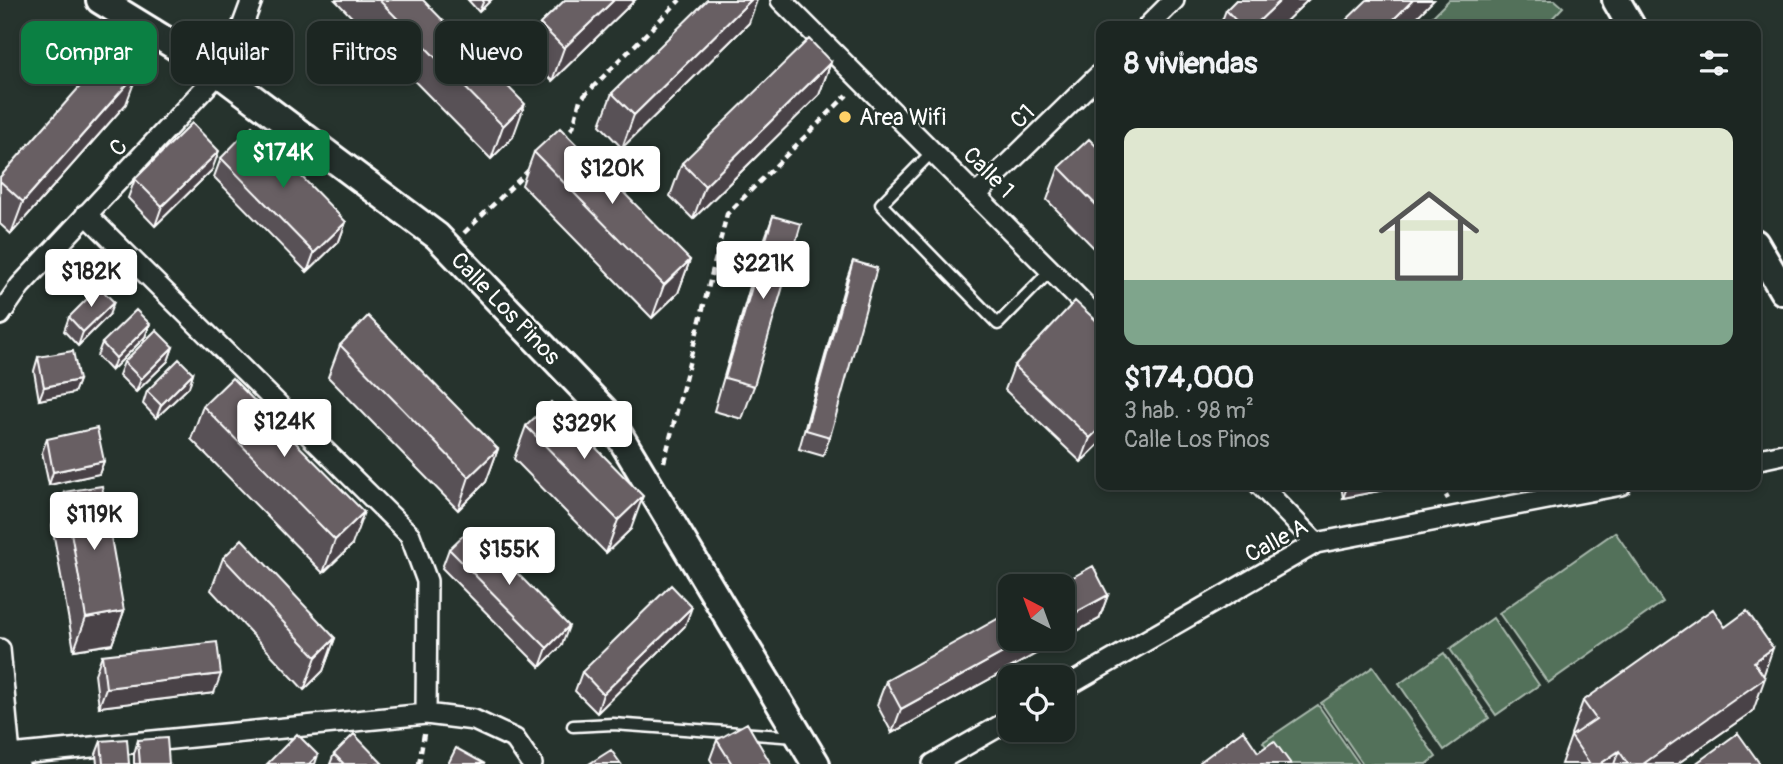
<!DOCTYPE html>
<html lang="es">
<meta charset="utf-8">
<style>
:root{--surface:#1c2622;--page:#29322f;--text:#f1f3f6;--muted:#a0a5a5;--line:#3a4340;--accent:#0b8043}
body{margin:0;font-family:Pangolin,sans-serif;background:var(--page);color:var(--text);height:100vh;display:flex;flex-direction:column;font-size:26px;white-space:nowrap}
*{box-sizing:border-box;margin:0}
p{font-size:23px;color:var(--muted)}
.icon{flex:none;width:38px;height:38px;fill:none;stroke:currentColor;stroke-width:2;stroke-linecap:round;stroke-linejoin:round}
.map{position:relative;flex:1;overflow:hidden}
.panel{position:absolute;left:1096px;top:21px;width:665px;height:469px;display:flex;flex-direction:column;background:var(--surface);border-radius:14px;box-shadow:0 4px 10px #0003,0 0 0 2px var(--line)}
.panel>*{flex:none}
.guide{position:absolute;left:21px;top:21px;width:665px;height:63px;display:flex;gap:14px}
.needle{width:46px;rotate:319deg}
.fabs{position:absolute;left:998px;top:574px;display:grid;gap:14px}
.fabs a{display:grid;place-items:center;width:77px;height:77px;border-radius:14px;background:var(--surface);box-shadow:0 4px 10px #0003,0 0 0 2px var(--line);font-size:35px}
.price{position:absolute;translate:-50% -60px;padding:0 16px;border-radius:7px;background:#fff;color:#222;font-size:23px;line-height:46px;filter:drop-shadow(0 2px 4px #0008)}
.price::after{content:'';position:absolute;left:50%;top:42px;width:21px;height:16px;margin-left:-10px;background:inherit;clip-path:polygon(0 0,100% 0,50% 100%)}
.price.current{background:var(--accent);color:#fff}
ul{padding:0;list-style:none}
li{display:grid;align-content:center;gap:14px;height:371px;padding:0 28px}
li span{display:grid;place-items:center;height:217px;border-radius:14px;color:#555}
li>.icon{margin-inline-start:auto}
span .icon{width:126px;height:126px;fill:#fffc;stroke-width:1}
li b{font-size:30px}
h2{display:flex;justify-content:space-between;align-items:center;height:84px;padding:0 28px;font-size:30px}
.tag{padding:0 24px;border-radius:14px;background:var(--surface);box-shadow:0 4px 10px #0003,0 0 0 2px var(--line);font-size:24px;line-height:63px}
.tag.current{background:var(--accent);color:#fff}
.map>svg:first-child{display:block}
</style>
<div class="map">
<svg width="1783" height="764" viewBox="0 0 1783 764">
<rect width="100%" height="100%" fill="#26332d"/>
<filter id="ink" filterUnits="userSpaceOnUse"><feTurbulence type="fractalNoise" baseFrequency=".0143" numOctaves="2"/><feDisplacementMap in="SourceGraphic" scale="14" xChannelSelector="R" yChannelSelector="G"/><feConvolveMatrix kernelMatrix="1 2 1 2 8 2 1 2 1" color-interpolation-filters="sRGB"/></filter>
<g filter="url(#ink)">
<!-- green -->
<path fill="#52715a" stroke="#a8b8ac" stroke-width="2" d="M1449,0H1555L1563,7L1545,26H1423Z
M1615,532L1663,602L1548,683L1499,613Z
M1493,618L1539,685L1496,715L1450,649Z
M1444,653L1489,718L1444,750L1399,684Z
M1373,667L1436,757L1427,764H1363L1321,703Z
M1318,705L1359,764H1279L1263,742Z"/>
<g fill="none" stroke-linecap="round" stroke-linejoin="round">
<defs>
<path id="lane" d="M933,151L881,204L998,324L1051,270
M573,726L613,724L796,737"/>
<path id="street" d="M781,0L1101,321
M1148,26L1174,0
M977,194L1101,73
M86,214L410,535L427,581L426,714
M0,315L20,286L219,73L233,51L252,0
M1755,460L1783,454
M1260,485L1316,543
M0,649L10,755L19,764
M1062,689L1316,543L1621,485
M0,756L426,714L474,720L515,739L532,764
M933,764L1010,720"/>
<path id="secondary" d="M100,0L219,73L437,236L604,410L816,764
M1616,0L1631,26
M1755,243L1783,291"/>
</defs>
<!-- lane casing -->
<use href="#lane" stroke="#fff" stroke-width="15"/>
<!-- street casing -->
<use href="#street" stroke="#fff" stroke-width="24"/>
<!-- secondary casing -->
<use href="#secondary" stroke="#fff" stroke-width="32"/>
<!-- path -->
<path stroke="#fff" stroke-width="4.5" stroke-dasharray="7 5" stroke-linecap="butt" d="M562,138L573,127L580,100L680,0
M464,233L531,168
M664,462L727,214L847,95
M1440,485L1448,499
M419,764L424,734"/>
<!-- lane -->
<use href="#lane" stroke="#26332d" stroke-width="10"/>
<!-- street -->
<use href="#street" stroke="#26332d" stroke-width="19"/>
<!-- secondary -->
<use href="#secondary" stroke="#26332d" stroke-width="26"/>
</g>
<!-- wall -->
<path fill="#595156" stroke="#fff" stroke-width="2" d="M335,0H423L513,137L491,159Z
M468,0H491L479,12Z
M565,0H635L552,81L528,57L540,24Z
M1236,0H1308L1281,26H1220L1226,10Z
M749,23L622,148L600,125L612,93Z
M831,62L819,95L693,219L670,196L682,163Z
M126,104L11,234L0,224V177Z
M1101,151V255L1047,200L1059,167Z
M534,152L690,260L678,293L652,318L522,185Z
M221,158L346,222L339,241L307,272L214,177Z
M212,170L155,226L128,198L135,179Z
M773,216L754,386L742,419L714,411L761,249Z
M853,261L830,437L823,456L799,449L846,281Z
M109,315L78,346L64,331L69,317Z
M145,337L111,371L97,356L102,343Z
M340,345L498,449L486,482L458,510L328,377Z
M173,347L168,361L136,392L119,375L124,362Z
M38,357L79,380L74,393L39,400L34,371Z
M1014,366L1101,442L1081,462L1005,390Z
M193,373L189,387L156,418L143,404L147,391Z
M203,406L352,545L323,573L191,439Z
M526,426L631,529L606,553L514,459Z
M47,439L104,461L99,474L49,485L42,452Z
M1341,485H1396L1395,488L1343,498Z
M64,492L124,611L112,644L74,650L52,525Z
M449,549L562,645L540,667L442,568Z
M223,558L335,638L323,671L304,690L211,590Z
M1108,595L1099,619L892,733L877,705L886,681Z
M685,626L597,713L575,691L582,672Z
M1725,627L1763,676L1753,711L1677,764H1561L1571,736L1572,735L1571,734L1583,701Z
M102,655L214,693L99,707L95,674Z
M138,740L169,764H134V754Z
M717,740L771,764H713L710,759Z
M101,741L129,764H97L96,754Z
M334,754L383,764H330Z"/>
<!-- shaded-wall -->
<path fill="#494246" stroke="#fff" stroke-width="2" d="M484,0H491L479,12Z
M614,0H635L552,81L564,48Z
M751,0H757L749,23L622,148L634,115Z
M1281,0H1308L1281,26H1254Z
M1413,0H1434L1408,26H1387Z
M831,62L819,95L693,219L705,186Z
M138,72L126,104L11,234L23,202Z
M525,104L513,137L491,159L503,126Z
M219,151L212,170L155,226L162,206Z
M346,222L339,241L307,272L314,253Z
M690,260L678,293L652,318L664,285Z
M114,302L109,315L78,346L83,332Z
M150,324L145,337L111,371L116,358Z
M173,347L168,361L136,392L141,379Z
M193,373L189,387L156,418L161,405Z
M79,380L74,393L39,400L44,387Z
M1101,427V442L1081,462L1090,438Z
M498,449L486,482L458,510L469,477Z
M104,461L99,474L49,485L53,472Z
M1348,485H1396L1395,488L1343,498Z
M643,496L631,529L606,553L618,520Z
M364,512L352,545L323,573L335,540Z
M1108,595L1099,619L892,733L901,709L1028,639H1062V620Z
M692,607L685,626L597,713L603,694Z
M124,611L112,644L74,650L86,618Z
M569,626L562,645L540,667L547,648Z
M335,638L323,671L304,690L316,657Z
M1773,648L1762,680L1765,678L1753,711L1677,764H1643L1754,662Z
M221,674L214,693L99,707L106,688Z
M1619,751L1614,764H1600Z
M318,755L315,764H309Z"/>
<!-- building -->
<path fill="#685e64" stroke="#fff" stroke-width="2" d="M379,0H423L525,104L503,126Z
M565,0H614L564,48L540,24Z
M707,0H751L634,115L612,93Z
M1236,0H1281L1254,26H1241L1226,10Z
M1367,0H1413L1387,26H1340Z
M809,39L831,62L705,186L682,163Z
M113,49L138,72L23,202L0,181V177Z
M192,123L219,151L162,206L135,179Z
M252,126L346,222L314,253L221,158Z
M560,128L690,260L664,285L534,152Z
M1089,139L1101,151V210L1059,167Z
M773,216L801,224L754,386L725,378Z
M853,261L877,268L830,437L806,430Z
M99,287L114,302L83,332L69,317Z
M1075,301L1101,325V427L1090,438L1014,366Z
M136,310L150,324L116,358L102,343Z
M368,316L498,449L469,477L340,345Z
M156,330L173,347L141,379L124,362Z
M73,351L79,380L44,387L38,357Z
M179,359L193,373L161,405L147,391Z
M232,378L364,512L335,540L203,406Z
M551,402L643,496L618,520L526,426Z
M97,428L104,461L53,472L47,439Z
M102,486L124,611L86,618L64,492Z
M472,527L569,626L547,648L449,549Z
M242,539L335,638L316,657L223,558Z
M1093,566L1108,595L1062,620V586H1057Z
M671,585L692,607L603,694L582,672Z
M1713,609L1725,627L1747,611L1773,648L1754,662L1765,678L1643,764H1628L1619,751L1600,764H1590L1571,736L1596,719L1583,701Z
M1010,612V639H1028L901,709L886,681Z
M217,642L221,674L106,688L102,655Z
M747,723L771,764H732L717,740Z
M1243,730L1258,752L1274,741L1291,764H1201L1200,762Z
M1738,733L1760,764H1695Z
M297,734L318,755L309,764H267Z
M354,734L383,764H344L334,754Z
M167,738L169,764H140L138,740Z
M127,739L129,764H103L101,741Z
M456,748L485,764H448Z
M611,750L621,764H589Z"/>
</g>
<!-- markers -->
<circle fill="#ffd166" stroke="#26332d" stroke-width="2.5" cx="845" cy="117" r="7"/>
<g text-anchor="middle" stroke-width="5" stroke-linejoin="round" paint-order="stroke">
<!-- street labels -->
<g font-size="23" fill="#fff" stroke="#26332d">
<text transform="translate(1022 116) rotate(-44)" y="8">C1</text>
<text transform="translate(118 147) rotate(-46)" y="8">C</text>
<text transform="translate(989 172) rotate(45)" y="8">Calle 1</text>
<text transform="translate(506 308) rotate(46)" y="8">Calle Los Pinos</text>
<text transform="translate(1276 540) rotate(-28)" y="8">Calle A</text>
</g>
<!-- poi labels -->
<g font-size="23" fill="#fff" stroke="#26332d" text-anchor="start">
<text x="859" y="125">Area Wifi</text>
</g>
</g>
</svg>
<div class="fabs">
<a><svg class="needle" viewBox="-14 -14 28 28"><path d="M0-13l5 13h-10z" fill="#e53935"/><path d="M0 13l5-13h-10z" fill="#a0a5a5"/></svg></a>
<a><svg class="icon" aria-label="locate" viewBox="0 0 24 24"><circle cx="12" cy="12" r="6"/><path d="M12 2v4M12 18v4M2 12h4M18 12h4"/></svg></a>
</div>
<b class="price current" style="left:283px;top:190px">$174K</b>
<b class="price" style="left:612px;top:206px">$120K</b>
<b class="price" style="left:763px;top:301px">$221K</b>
<b class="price" style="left:91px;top:309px">$182K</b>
<b class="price" style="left:284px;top:459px">$124K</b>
<b class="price" style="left:584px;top:461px">$329K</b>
<b class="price" style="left:94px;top:552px">$119K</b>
<b class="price" style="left:509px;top:587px">$155K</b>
<div class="guide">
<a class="tag current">Comprar</a>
<a class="tag">Alquilar</a>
<a class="tag">Filtros</a>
<a class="tag">Nuevo</a>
</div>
<section class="panel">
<h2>8 viviendas<svg class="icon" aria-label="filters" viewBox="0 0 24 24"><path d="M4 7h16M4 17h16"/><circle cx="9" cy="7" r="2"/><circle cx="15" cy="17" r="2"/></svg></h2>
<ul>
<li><span style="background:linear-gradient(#dfe7d0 70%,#7fa58c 0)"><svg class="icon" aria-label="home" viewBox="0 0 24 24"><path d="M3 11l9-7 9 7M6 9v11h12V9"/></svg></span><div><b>$174,000</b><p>3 hab. · 98 m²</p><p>Calle Los Pinos</p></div></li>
</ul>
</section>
</div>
